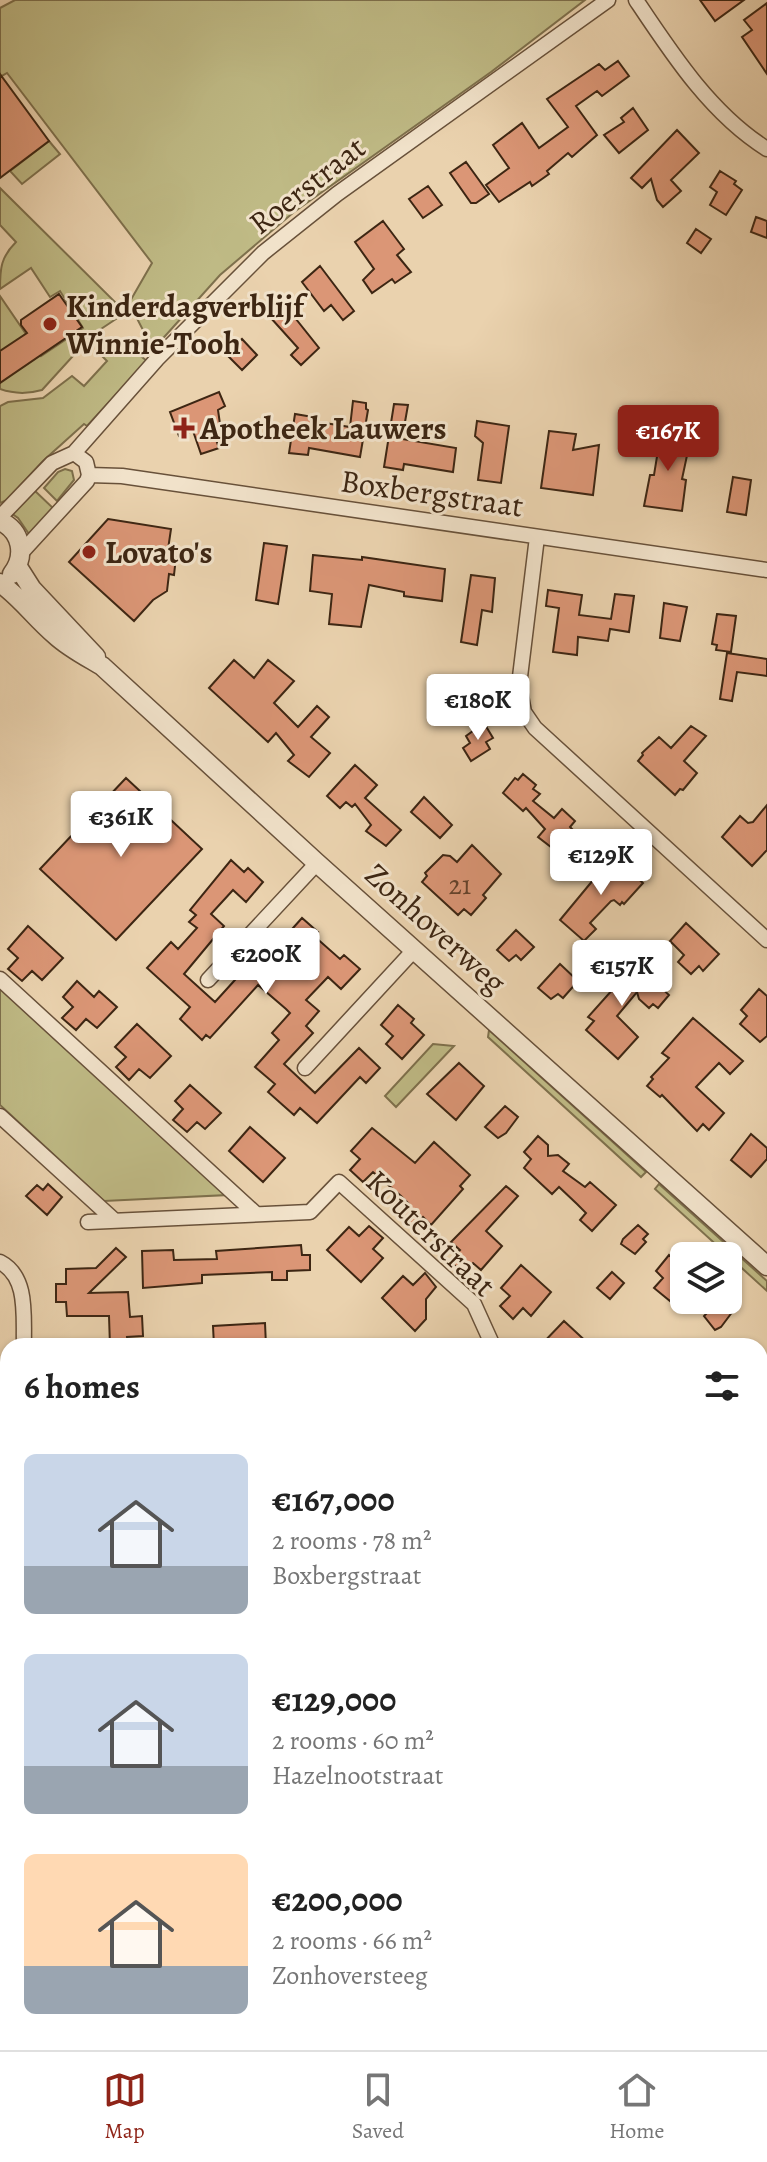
<!DOCTYPE html>
<meta charset="utf-8">
<style>
:root{--surface:#fff;--page:#f2f2f2;--text:#222;--muted:#767676;--line:#e0e0e0;--accent:#8f2418}
body{margin:0;font-family:Alegreya,serif;background:var(--page);color:var(--text);height:100vh;display:flex;flex-direction:column;font-size:30px;white-space:nowrap}
*{box-sizing:border-box;margin:0}
p{font-size:26px;color:var(--muted)}
.icon{flex:none;width:44px;height:44px;fill:none;stroke:currentColor;stroke-width:2;stroke-linecap:round;stroke-linejoin:round}
.map{position:relative;flex:1;overflow:hidden}
.drawer{position:absolute;left:0px;top:1338px;width:768px;height:712px;display:flex;flex-direction:column;background:var(--surface);border-radius:24px 24px 0 0;box-shadow:0 2px 6px #0004}
.drawer>*{flex:none}
.buttons{position:absolute;left:670px;top:1242px;display:grid;gap:16px}
.buttons a{display:grid;place-items:center;width:72px;height:72px;border-radius:12px;background:var(--surface);box-shadow:0 2px 6px #0004;font-size:40px}
.price{position:absolute;translate:-50% -68px;padding:0 18px;border-radius:8px;background:#fff;color:#222;font-size:26px;line-height:52px;filter:drop-shadow(0 2px 4px #0008)}
.price::after{content:'';position:absolute;left:50%;top:48px;width:24px;height:18px;margin-left:-12px;background:inherit;clip-path:polygon(0 0,100% 0,50% 100%)}
.price.selected{background:var(--accent);color:#fff}
ul{padding:0;list-style:none}
li{display:flex;align-items:center;gap:24px;height:200px;padding:0 24px}
li span{display:grid;place-items:center;flex:none;width:224px;height:160px;border-radius:12px;color:#555}
li>.icon{margin-inline-start:auto}
span .icon{width:96px;height:96px;fill:#fffc;stroke-width:1}
li b{font-size:34px}
h2{display:flex;justify-content:space-between;align-items:center;height:96px;padding:0 24px;font-size:34px}
.dock{display:flex;justify-content:space-around;align-items:center;height:112px;border-top:2px solid var(--line);background:var(--surface);font-size:22px;color:var(--muted)}
.dock a{display:grid;justify-items:center;gap:4px}
.dock .selected{color:var(--accent)}
.map>svg:first-child{display:block}
</style>
<div class="map">
<svg width="767" height="2050" viewBox="0 0 767 2050">
<rect width="100%" height="100%" fill="#ead2ae"/>
<filter id="stains"><feTurbulence type="fractalNoise" baseFrequency=".0025" numOctaves="4"/><feColorMatrix values="0 0 0 0 .2 0 0 0 0 .09 0 0 0 0 .02 0 0 0 .5 -.17"/></filter>
<radialGradient id="worn" r=".72"><stop offset=".6" stop-color="#630" stop-opacity="0"/><stop offset="1" stop-color="#630" stop-opacity=".3"/></radialGradient>
<!-- green -->
<path fill="#bfba85" stroke="#7e704c" stroke-width="2" d="M15,0H585L491,72L294,212L220,275L157,345L145,334L129,303L152,263L7,73L0,77V8Z
M49,141L60,154L22,184L10,171Z
M0,188L117,304L122,315L92,335L42,390C28,394 14,394 0,389V296L41,356L83,328L60,291L50,297L31,268L0,289C0,268 1,257 16,242L0,225Z
M115,343H124L147,361L87,426L84,424L43,461L7,500L0,503V406L8,402L43,398L72,376L84,386L107,361L97,351Z
M65,469L72,471L74,480L57,501L44,488L58,472Z
M33,489L55,510L31,537L18,518L11,513Z
M0,987L227,1195L104,1201L0,1105Z
M489,1030L646,1172L641,1177L488,1037Z
M433,1044L454,1046L396,1107L385,1096Z
M659,1184L767,1281V1291L655,1189Z
M0,1427L8,1431V1479L0,1585Z
M760,1969L767,1970V2050H105L13,2042H760Z
M0,1983L8,1984V2042L0,2041Z"/>
<g fill="none" stroke-linecap="round" stroke-linejoin="round">
<!-- stream -->
<path stroke="#777b75" stroke-width="5" d="M760,2027L767,2030"/>
</g>
<!-- building -->
<path fill="#db9676" stroke="#3d2613" stroke-width="2" d="M700,0H744L715,21Z
M767,3V74L742,37L752,30L744,20Z
M618,61L629,76L602,96L597,91L576,106L597,135L572,157L568,153L547,171L549,174L532,186L530,182L499,202L486,185L509,168L493,145L522,123L539,148L568,127L547,99L599,64L605,70Z
M0,74L49,141L0,178Z
M633,108L648,130L619,153L604,135L624,122L621,118Z
M677,130L699,153L671,180L681,191L663,207L657,200L651,179L642,188L631,178Z
M466,162L489,194L476,203H471L450,173Z
M720,171L736,181L734,184L742,190L726,215L710,205L717,192L710,187Z
M428,186L442,205L423,218L409,199Z
M756,217L767,221V238L751,232Z
M383,221L404,249L397,255L411,272L395,283L392,279L372,293L363,280L374,269L355,242Z
M696,229L711,239L701,253L687,243Z
M320,266L354,311L343,320L331,305L324,311L302,282Z
M59,294L82,327L0,383V351L27,333L21,325V320Z
M284,304L319,348L301,365L291,355L298,348L270,317Z
M242,339L257,355L242,370L226,354Z
M219,392L225,406L218,410L221,431L214,434L219,448L201,454L193,431L179,436L170,412Z
M353,401L366,403V409L368,410L360,457L309,448L308,455L289,453L295,414L313,417L312,421L350,427Z
M394,404L408,405L402,439L456,448L453,472L404,464L403,470L384,467Z
M477,421L509,426L501,483L478,480L483,443L475,436Z
M662,426L676,428L674,437L683,438V445L689,446L682,479L686,480L682,511L644,506L650,475H654Z
M549,431L576,434L573,450L599,445L593,495L541,488Z
M733,477L751,480L746,515L727,512Z
M108,519L171,529L167,556L176,557L174,575L169,574L167,591L153,600L134,621L69,562Z
M264,543L287,546L278,604L256,600Z
M313,555L362,560V557L445,569L442,601L404,596V592L369,585L361,627L329,624L332,594L310,591Z
M471,575L495,578L492,612L482,610L477,645L461,642Z
M548,590L582,595L579,615L611,619L615,594L634,596L629,632L610,629L608,641L578,637L577,655L553,652L559,608L546,606Z
M664,603L687,607L680,641L660,638Z
M717,614L736,616L731,652L716,650L717,645L712,644Z
M727,653L767,659V676L737,672L732,701L720,699Z
M234,660L254,678L268,660L294,681L274,703L298,727L317,706L329,717L311,737L330,753L309,777L288,761L294,755L276,733L268,742L209,688Z
M484,723L493,738L486,742L490,749L471,761L463,748L470,743L466,736Z
M691,726L706,736L684,761L697,773L683,790L680,789L675,795L638,761L643,755L642,753L659,737L671,748Z
M355,765L377,785L365,798L401,830L386,846L366,831L371,825L355,804L352,807L346,802L340,808L327,796Z
M523,774L536,785L533,789L540,794L533,801L554,818L562,809L575,821L570,827L575,832L556,851L538,837L545,829L526,808L523,811L503,793L515,778L518,780Z
M126,778L202,849L116,940L40,869Z
M424,797L452,825L440,838L411,812Z
M767,805V850L752,866L722,837L740,816L748,823L753,822Z
M472,845L501,874L483,895L486,898L471,915L464,909L458,915L422,882L427,876L425,873L443,855L450,856L457,862Z
M613,856L643,883L624,904L622,902L620,905L614,900L611,901L590,923L596,929L584,941L560,920Z
M231,860L244,872L248,868L263,882L246,902L233,890L211,914L224,926L184,974L215,1002L244,970L252,977L265,963L276,973L296,949L284,938L302,918L318,932L314,936L340,959L344,955L360,969L341,989L328,977L306,1000L319,1011L306,1026L313,1033L284,1064L315,1093L359,1048L380,1068L366,1083L360,1077L317,1123L300,1108L294,1115L268,1092L275,1084L255,1067L279,1040L272,1033L290,1013L286,1009L258,985L210,1038L206,1035L202,1040L180,1019L190,1007L147,968L171,942L178,949L197,928L189,922L196,915L190,910Z
M686,923L719,954L703,971L699,966L691,974L678,962L684,955L670,941Z
M28,926L63,958L42,980L32,971L22,981L8,969L18,958L8,949Z
M516,930L534,947L521,960L516,955L509,961L497,950Z
M630,959L669,995L658,1008L653,1004L649,1008L639,999L637,992L617,1016L638,1037L618,1059L586,1030L594,1021L588,1017L614,988L601,976L610,966L613,965L635,983Z
M560,964L578,981L563,998L558,994L551,999L538,988Z
M77,981L94,997L99,991L117,1007L97,1028L86,1019L76,1030L62,1018L73,1007L63,997Z
M759,989L767,996V1036L760,1042L740,1024L747,1016L741,1010Z
M398,1005L414,1019L411,1023L424,1035L402,1059L386,1044L393,1036L381,1025Z
M693,1018L743,1061L730,1074L719,1063L696,1087L724,1113L709,1130L703,1124L697,1131L662,1095L660,1097L647,1086L653,1079L651,1077L669,1058L662,1053Z
M137,1024L171,1056L150,1078L139,1069L129,1080L116,1067L126,1057L115,1047Z
M459,1063L484,1086L456,1120L427,1094Z
M190,1085L221,1113L205,1129L197,1122L187,1132L173,1120L183,1109L175,1101Z
M505,1106L518,1117L506,1133L498,1138L485,1127Z
M250,1127L285,1158L263,1182L229,1151Z
M372,1128L415,1163L434,1142L470,1175L460,1186L463,1189L431,1225L423,1217L413,1227L399,1215L409,1204L401,1196L373,1172L363,1182L350,1170L360,1159L351,1151Z
M751,1134L767,1148V1159L751,1177L731,1160Z
M538,1136L548,1145V1156L558,1155L569,1164L563,1171L585,1187L590,1182L616,1205L592,1231L580,1220L586,1213L577,1204L559,1187L552,1194L524,1168L531,1159L524,1152Z
M48,1184L62,1197L47,1215L26,1196L37,1185L43,1190Z
M506,1186L518,1196L486,1231L502,1246L481,1270L473,1263L463,1273L450,1261L460,1250L451,1242Z
M638,1225L648,1234L643,1239L646,1242L635,1254L621,1244L623,1239Z
M369,1226L383,1238L373,1249L383,1258L361,1282L327,1250L349,1227L359,1236Z
M301,1245L302,1255H310V1270L287,1271V1280H272V1272L202,1275V1283L143,1288L142,1251L173,1250L174,1260L217,1259L216,1251Z
M116,1248L126,1257L89,1293L128,1292L130,1317L142,1316L143,1336L127,1337L128,1346H110L109,1316H67L66,1302H56V1284H66V1269L96,1268Z
M669,1255L679,1264L680,1274H684V1297L678,1291L670,1301L654,1288L663,1278L656,1271Z
M521,1265L551,1292L531,1316L523,1308L513,1319L500,1306L510,1296L501,1288Z
M612,1272L624,1283L610,1299L597,1288Z
M425,1273L436,1287L426,1299V1319L415,1331L382,1298L403,1276L413,1285Z
M723,1303L733,1311L721,1327L715,1330L704,1316L715,1305L719,1307Z
M564,1321L578,1334L591,1346H540Z
M265,1323L266,1346H214L213,1326Z"/>
<g fill="none" stroke-linecap="round" stroke-linejoin="round">
<defs>
<path id="minor" d="M636,0C672,54 711,114 767,149
M74,453L157,359L263,253L337,194L608,0
M89,475L122,476L767,570
M0,517L52,463L74,453
M537,537L519,685L524,712L535,728L767,940
M21,553L87,481L89,475L86,462L74,453
M0,979L255,1213
M208,980L317,863
M305,1068L415,949
M0,1116L114,1220
M88,1222L310,1212L339,1182L474,1304L493,1346
M0,1262C29,1277 23,1317 24,1346
M760,1641H767
M0,1741L8,1660"/>
<path id="tertiary" d="M0,521C22,531 26,556 12,574
M18,567L32,589L96,657
M0,583C21,598 35,618 55,635C69,648 85,656 102,666L317,863L767,1266"/>
</defs>
<!-- minor casing -->
<use href="#minor" stroke="#68513a" stroke-width="17"/>
<!-- tertiary casing -->
<use href="#tertiary" stroke="#68513a" stroke-width="21"/>
<!-- minor -->
<use href="#minor" stroke="#f1e2ca" stroke-width="14"/>
<!-- tertiary -->
<use href="#tertiary" stroke="#f1e2ca" stroke-width="18"/>
</g>
<!-- markers -->
<g fill="#8f2418" stroke="#f1e2ca" stroke-width="3">
<circle cx="50" cy="324" r="8"/>
<path d="M180 416h8v8h8v8h-8v8h-8v-8h-8v-8h8z"/>
<circle cx="89" cy="552" r="8"/>
</g>
<g text-anchor="middle" stroke-width="6" stroke-linejoin="round" paint-order="stroke">
<!-- number labels -->
<g font-size="28" fill="#64422c">
<text x="460" y="894">21</text>
</g>
<!-- street labels -->
<g font-size="32" fill="#3d2613" stroke="#f1e2ca">
<text transform="translate(307 185) rotate(-38)" y="11">Roerstraat</text>
<text transform="translate(432 493) rotate(8)" y="11">Boxbergstraat</text>
<text transform="translate(436 928) rotate(42)" y="11">Zonhoverweg</text>
<text transform="translate(431 1233) rotate(44)" y="11">Kouterstraat</text>
</g>
<!-- poi labels -->
<g font-size="32" font-weight="bold" fill="#3d2613" stroke="#f1e2ca" text-anchor="start">
<text x="66" y="317">Kinderdagverblijf<tspan x="66" dy="37">Winnie-Tooh</tspan></text>
<text x="200" y="439">Apotheek Lauwers</text>
<text x="105" y="563">Lovato's</text>
</g>
</g>
<rect width="100%" height="100%" filter="url(#stains)"/>
<rect width="100%" height="100%" fill="url(#worn)"/>
</svg>
<div class="buttons">
<a><svg class="icon" aria-label="layers" viewBox="0 0 24 24"><path d="M12 4l9 5-9 5-9-5zM3 14l9 5 9-5"/></svg></a>
</div>
<b class="price selected" style="left:668px;top:473px">€167K</b>
<b class="price" style="left:478px;top:742px">€180K</b>
<b class="price" style="left:121px;top:859px">€361K</b>
<b class="price" style="left:601px;top:897px">€129K</b>
<b class="price" style="left:266px;top:996px">€200K</b>
<b class="price" style="left:622px;top:1008px">€157K</b>
<section class="drawer">
<h2>6 homes<svg class="icon" aria-label="filters" viewBox="0 0 24 24"><path d="M4 7h16M4 17h16"/><circle cx="9" cy="7" r="2"/><circle cx="15" cy="17" r="2"/></svg></h2>
<ul>
<li><span style="background:linear-gradient(#c9d6e8 70%,#9aa5b1 0)"><svg class="icon" aria-label="home" viewBox="0 0 24 24"><path d="M3 11l9-7 9 7M6 9v11h12V9"/></svg></span><div><b>€167,000</b><p>2 rooms · 78 m²</p><p>Boxbergstraat</p></div></li>
<li><span style="background:linear-gradient(#c9d6e8 70%,#9aa5b1 0)"><svg class="icon" aria-label="home" viewBox="0 0 24 24"><path d="M3 11l9-7 9 7M6 9v11h12V9"/></svg></span><div><b>€129,000</b><p>2 rooms · 60 m²</p><p>Hazelnootstraat</p></div></li>
<li><span style="background:linear-gradient(#ffd9b3 70%,#9aa5b1 0)"><svg class="icon" aria-label="home" viewBox="0 0 24 24"><path d="M3 11l9-7 9 7M6 9v11h12V9"/></svg></span><div><b>€200,000</b><p>2 rooms · 66 m²</p><p>Zonhoversteeg</p></div></li>
</ul>
</section>
</div>
<nav class="dock">
<a class="selected"><svg class="icon" aria-label="map" viewBox="0 0 24 24"><path d="M3 6l6-2 6 2 6-2v14l-6 2-6-2-6 2zM9 4v14M15 6v14"/></svg>Map</a>
<a><svg class="icon" aria-label="saved" viewBox="0 0 24 24"><path d="M7 4h10v16l-5-4-5 4z"/></svg>Saved</a>
<a><svg class="icon" aria-label="home" viewBox="0 0 24 24"><path d="M3 11l9-7 9 7M6 9v11h12V9"/></svg>Home</a>
</nav>
